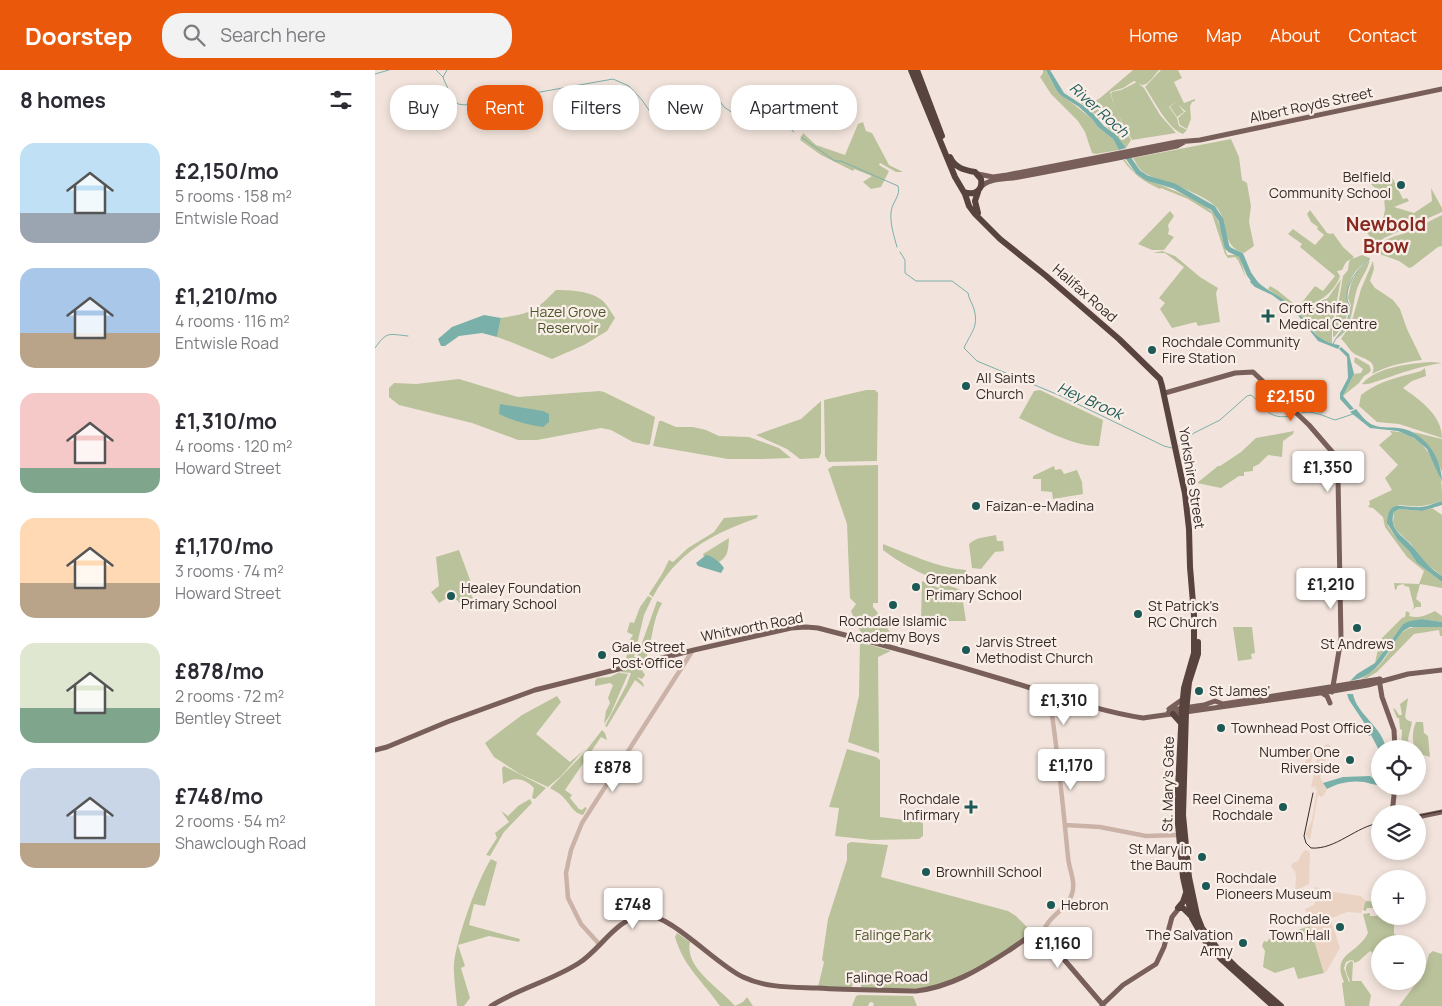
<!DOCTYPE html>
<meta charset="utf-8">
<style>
:root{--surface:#fff;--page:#f2f2f3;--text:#2b2b33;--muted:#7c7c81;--accent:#ea580c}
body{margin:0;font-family:Manrope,sans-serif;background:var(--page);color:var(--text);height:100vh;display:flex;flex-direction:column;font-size:19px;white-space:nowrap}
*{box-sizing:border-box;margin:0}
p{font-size:16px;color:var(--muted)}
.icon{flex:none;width:28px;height:28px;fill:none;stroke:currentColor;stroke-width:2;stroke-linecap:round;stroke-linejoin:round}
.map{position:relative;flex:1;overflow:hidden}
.sheet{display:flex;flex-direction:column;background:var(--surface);width:375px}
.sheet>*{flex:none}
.top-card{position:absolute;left:15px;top:15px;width:475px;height:45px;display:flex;gap:10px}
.buttons{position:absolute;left:996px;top:670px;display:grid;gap:10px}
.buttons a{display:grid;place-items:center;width:55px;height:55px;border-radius:50%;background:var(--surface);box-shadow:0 2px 8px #0003;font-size:25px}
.price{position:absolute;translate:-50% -42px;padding:0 11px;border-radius:5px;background:#fff;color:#222;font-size:16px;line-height:32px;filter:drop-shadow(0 1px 2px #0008)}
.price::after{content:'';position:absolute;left:50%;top:30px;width:15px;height:11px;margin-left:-8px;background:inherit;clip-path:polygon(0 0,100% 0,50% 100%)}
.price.on{background:var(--accent);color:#fff}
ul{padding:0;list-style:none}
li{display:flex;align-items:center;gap:15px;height:125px;padding:0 20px}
li span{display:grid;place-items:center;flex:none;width:140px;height:100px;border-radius:15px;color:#555}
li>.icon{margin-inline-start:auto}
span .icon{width:60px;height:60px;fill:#fffc;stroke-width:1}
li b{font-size:21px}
h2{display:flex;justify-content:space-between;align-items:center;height:60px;padding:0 20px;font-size:21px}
.pill{padding:0 18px;border-radius:20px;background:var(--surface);box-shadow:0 2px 8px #0003;font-size:18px;line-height:45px}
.pill.on{background:var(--accent);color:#fff}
header{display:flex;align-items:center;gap:30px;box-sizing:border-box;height:70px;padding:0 25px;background:var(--accent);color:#fff}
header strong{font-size:24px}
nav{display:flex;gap:28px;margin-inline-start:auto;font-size:18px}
.search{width:350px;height:45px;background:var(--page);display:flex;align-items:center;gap:12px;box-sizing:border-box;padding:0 18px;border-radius:20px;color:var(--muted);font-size:19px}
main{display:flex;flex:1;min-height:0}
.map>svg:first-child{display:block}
</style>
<header>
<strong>Doorstep</strong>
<div class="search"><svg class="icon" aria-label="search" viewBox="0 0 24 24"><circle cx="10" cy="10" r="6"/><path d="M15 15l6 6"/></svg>Search here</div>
<nav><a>Home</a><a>Map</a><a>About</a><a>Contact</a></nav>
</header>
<main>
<section class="sheet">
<h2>8 homes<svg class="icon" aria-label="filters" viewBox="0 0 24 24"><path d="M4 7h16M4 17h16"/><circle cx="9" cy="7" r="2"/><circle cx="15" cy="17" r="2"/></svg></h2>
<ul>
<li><span style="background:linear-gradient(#bfe0f5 70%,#9aa5b1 0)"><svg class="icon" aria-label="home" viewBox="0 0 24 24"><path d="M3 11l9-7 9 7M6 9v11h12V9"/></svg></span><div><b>£2,150/mo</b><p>5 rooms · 158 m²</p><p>Entwisle Road</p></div></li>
<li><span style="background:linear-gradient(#a9c7e8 65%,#b9a48a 0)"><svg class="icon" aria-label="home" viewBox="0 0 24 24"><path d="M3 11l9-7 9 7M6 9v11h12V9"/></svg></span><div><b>£1,210/mo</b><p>4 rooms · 116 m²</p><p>Entwisle Road</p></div></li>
<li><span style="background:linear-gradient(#f6c9c9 75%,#7fa58c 0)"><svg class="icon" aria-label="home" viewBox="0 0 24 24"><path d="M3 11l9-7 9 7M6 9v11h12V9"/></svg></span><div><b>£1,310/mo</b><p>4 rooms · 120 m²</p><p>Howard Street</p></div></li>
<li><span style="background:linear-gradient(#ffd9b3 65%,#b9a48a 0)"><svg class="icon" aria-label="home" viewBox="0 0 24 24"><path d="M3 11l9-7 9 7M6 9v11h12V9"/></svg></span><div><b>£1,170/mo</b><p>3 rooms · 74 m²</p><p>Howard Street</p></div></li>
<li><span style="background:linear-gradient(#dfe7d0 65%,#7fa58c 0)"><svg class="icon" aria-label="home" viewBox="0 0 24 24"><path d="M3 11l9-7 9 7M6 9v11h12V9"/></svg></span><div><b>£878/mo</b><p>2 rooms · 72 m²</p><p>Bentley Street</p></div></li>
<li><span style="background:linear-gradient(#c9d6e8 75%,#b9a48a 0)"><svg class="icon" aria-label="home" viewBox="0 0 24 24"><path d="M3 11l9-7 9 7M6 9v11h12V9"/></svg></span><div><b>£748/mo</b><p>2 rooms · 54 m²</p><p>Shawclough Road</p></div></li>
</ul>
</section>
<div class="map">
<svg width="1067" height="936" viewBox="0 0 1067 936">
<rect width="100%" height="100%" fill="#f2e4dc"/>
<!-- green -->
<path fill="#bac29b" d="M668,0H671L682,21L717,49L723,57L738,69L744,80L721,84L717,83L710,62L703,51L676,24L665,7L668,3Z
M758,0H784C780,4 774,15 767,15C764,14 762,12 759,11L748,18L735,22L741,41L756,70L751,78C741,66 731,56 721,45C716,40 710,38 705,32L709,34L724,29Z
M786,0H803L807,8L799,12L809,33L820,29V31L817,32L815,36L816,49L812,59L805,55L803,48L812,40L810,41L803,34L809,42L802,47L795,37L802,31L794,37L802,48L804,56L812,60L808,64C793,59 779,30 770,17Z
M762,12L769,18L785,45L801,63L757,70L741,41L736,24L737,22L746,20Z
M488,52L491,61L497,63L514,95L528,102H521L505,93L504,95L514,101L506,117L496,119L488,112L497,106L479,99L478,101L446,85L425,70L428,63L441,75L470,85L483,54Z
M856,69L864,87L867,110L872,113L876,136L874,152L879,176L869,183C844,176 855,149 840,136C831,127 804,116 792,112C784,109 773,106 767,101C763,98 761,92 758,88Z
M748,90H750L760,103L767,107C785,116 832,130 841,147C847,158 848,173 852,185H862L865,188L871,208L863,190L860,187L853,188L850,184L837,144L813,129L786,118L785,119C769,112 758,104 748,90Z
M1006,106L1011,110L1017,107L1028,129L1032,128L1034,131L1019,137L1039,143L1057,131L1056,118L1067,138V142L1009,168L1001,176L997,182L991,177L999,171L992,163L1008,149L1010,140L1009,127L994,112Z
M935,140L952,163L956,164L958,163L968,177L979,187L977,189L987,185L995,188C987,195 978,202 975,212C966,237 982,243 959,267H958V253L961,247L968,206L973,200L974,192L976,189L971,192L967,200L962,201L965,206L964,209C957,224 941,236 924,236L940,216L948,221L960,206L925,177L927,174L913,164L918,159L940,175L949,165L942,159L943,157L936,152L932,144Z
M795,141L799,146L793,155L794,160L793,164L799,167L789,180H777L763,174Z
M1067,145V176L1063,177L1037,197L1034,198L1024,191L999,182C1008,167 1020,167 1035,161C1046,156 1056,150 1067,145Z
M787,181L800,186L825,207L843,218L841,223L845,252L823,256L821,252L797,258L785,239L790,233L784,228L809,197L790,183H778Z
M995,189C993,199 988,205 984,214C976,230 980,262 960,269L971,256L973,251L976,236L973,228L976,213L982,202Z
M998,191L999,199L995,211L1000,218L1018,230L1025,239L1032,259L1047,290C1029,292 1012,296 997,304C1004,289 985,289 977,282C973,278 971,273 966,269L976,254L986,219Z
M966,209L958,251L954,254C944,252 938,242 929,238L953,228Z
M895,216L902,220L923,237L934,241L951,255L957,254V274L945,269L918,237L893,219Z
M181,220C195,220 217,221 228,231C233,236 236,242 240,248L232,261L209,275L177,289L136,272L122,267L126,248C157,243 159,242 181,220Z
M980,287L994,295L996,300L994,303L989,306L984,313L968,326L979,304L986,303L988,299L979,292Z
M1057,292L1067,293C1046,296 1026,303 1006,310C998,312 995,315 987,314C1001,297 1037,293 1057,292Z
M1050,298L1051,306L1037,311L1028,318C1045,330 1067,345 1067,368L1024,354L1002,352L984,336L986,325C1003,311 1025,307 1046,301Z
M84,309L143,327L225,321L229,322L280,347L275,374L273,375L258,372L236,360L226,358L162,370H143L97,353L24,335L14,327V318L19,313L41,314Z
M932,317L952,336L947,343L933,340L924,342L916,334Z
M491,320H500L503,323L502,391L454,392L452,390L450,386L449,330Z
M665,320L728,350L724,376C699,377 666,358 644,348L659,321Z
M446,331V383L444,388L425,389L412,379L381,365L426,349Z
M284,351H287L301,357H318L331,360L344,366L374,367L404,378L416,388L386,389H353L278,376Z
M919,361L918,364L908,371L907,387L893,385L884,394L878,397V401L869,402V406H864L846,418L822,413L843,396H845L866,382L881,368Z
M1015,361C1044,362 1059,385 1066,411C1067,417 1067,424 1067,431C1048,437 1044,437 1024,435L1015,440L1013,456L1022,469L1034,481L1042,493L1067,512V518L1045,514L1041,529L1046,533V537H1041L1037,540L1039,537L1034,517L1030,516L1028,514L1022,516V519L1020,520L1019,513L1044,514L1049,501L1032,487L1010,457L1008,447L998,438L993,437L995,434L994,431L1017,420L1010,408L1023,395L1004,375L1017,364Z
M1038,362L1067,369V402C1060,386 1053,372 1038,362Z
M503,395V533H498V537L503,543V549L511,556L520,570L521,572L517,574C487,568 488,570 476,541L481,534L475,528L472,454L453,399L458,396Z
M679,396L680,400L686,399L689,404L702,400L707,412L708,424L678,429L677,422L666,421V409H658V406Z
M1057,438L1067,445V506L1049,492L1036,474L1021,460L1018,453L1019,442L1024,439L1047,441Z
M383,445L382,448C336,464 301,483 278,527L274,524L287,504L294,490L298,492L313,478L339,462L349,448Z
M621,465L622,471H628L629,481L620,482L606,499L597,498L594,474C601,467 612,467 621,465Z
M354,468C353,479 354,486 344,492L335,486L329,487L328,484Z
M508,474C534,484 563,498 591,500L592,516C563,513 531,498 508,480Z
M84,480L98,518L94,521L98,528L87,536L82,530L72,528L64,533L56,522L64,516L61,487Z
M547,511L564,518L566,513L586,520L591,551H546Z
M273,526L277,528L269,545L259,587H262L282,531L287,533C277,551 278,569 271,589L250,593L252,584L250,577L258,565L252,562L255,552L259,553L265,537Z
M1031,541L1035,543L1034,546C1044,549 1051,545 1060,541L1067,546V552L1047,549L1028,554L1000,593L1003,579L995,576L1006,574V569L1027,548L1030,547Z
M1047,556L1067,557V566H1065L1064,560L1039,564L1002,602L992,608L986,609C995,603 1004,597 1010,588C1024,569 1021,558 1047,556Z
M858,557H877L880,583L876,584L877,589L863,591Z
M485,572L516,581L503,587L504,683L473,672L484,626Z
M265,597L270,605L267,609L262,607L268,613L269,617L260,610L232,657L230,656L252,614L256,603L246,602V601Z
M245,602V603L253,604L235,645L229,654L231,641L235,633L233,628L238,615L235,613L220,616V611L222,608L235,607Z
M182,626L186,632L161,664L195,692L208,681L186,706L173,717L145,704L119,687L110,673L147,645Z
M1033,628L1030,647L1032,650L1037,652L1033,669L1035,678L1026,679L1027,660L1025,659L1024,648H1022L1018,638L1020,639L1024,645H1027L1025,634Z
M1041,652H1048L1049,663L1053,666L1055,687L1045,684L1043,685L1042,679H1040C1037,670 1037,661 1041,652Z
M227,660L230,663L232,670L226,667L190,720L197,725L195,728L204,739L207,740L210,737L212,738L208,745C198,743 196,735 189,728C186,724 180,721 175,718L210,682Z
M472,679L501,687L505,690V747L545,752L548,753V766L544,769L497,770L460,766L464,738L454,737Z
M129,696L171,718L160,729L157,728L159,718C150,709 140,706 128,714L127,698Z
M155,729L157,733L129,762L115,786L111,785L122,768L120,763L134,752L126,741L133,746L143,736Z
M476,772L513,775L506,807L633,841L641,846L653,858L651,867C624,884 587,912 555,917C533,920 508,919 486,919V906H479L477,918L443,917L449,892L447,890L453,849L472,790V774Z
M116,789L122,792L110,836L99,834L94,855L145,869L144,872L114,866L83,875L90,896L86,898L95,928L89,936H82C81,922 78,906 79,893C82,867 102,811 116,789Z
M991,831L1005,832V846H1019V864L1021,865V874H1005V901L1000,898L1005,888L995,881L984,891L979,893V891L976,890L971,892L969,898L974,912L975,911C972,904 967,896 976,891L978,892L977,911H986L996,925L994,936H970L967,913L969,912C956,883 982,885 993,863L988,844L995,843V846H1002V838H992L991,841L988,840L990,832Z
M935,856L949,903L923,909L919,897L900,903L888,897L890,881L887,876L889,871L892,872L894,869Z
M302,863L315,872C309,898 346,919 360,936L368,932L372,927L378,936H345C328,911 309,898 300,867Z
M1058,881L1067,884V936H1024L1049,903L1054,884Z
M484,925L538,926L542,936H498L499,933L495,932L493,936H477L481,926Z"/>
<!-- plaza -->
<path fill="#ebd3c3" d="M952,674L955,675L956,678L962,679V681L960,680L957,682L945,697V701L948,704L945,707L952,720L949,725L946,727L943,725L935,770L930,765L937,750L942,720L940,719L941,716L936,718L944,679L938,682L935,696L930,694L934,676L944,679Z
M930,780L934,781L935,783L934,814L920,821L921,807L920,802L916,796L918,793L923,791L927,783Z
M939,817L945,818V820L986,826L991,831L990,833L986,843L972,842L957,848L955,847L965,878L951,902L949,903L930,839L939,835L941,829Z"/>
<!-- water -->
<path fill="#7ab0aa" d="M671,0H675L689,23L715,40L729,56L741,65L751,78L744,80L738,69L723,57L717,49L704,37L687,26L682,21Z
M879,207C884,217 904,225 913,233C935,250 934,270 964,275L965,276L963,279L943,271L922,244L908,233L897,225L880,217L875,212Z
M109,245L126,248L122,267L107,263L84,266L70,276H66L63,269L77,257Z
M966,277L974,284L979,304L968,326L979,339L975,340L965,329V323L973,308L972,287L964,279Z
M125,334L168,341L174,344V352L168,357C152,355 138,351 124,344Z
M981,339C986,345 991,352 998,355C1008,359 1019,356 1029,359C1052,365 1067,390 1067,412L1052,379L1039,368L1023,361L995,358L975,342Z
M1067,431V435L1047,441L1024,439L1019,442C1018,445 1017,449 1018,453C1020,463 1030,468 1036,475C1048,488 1050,495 1067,506V512L1042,493L1034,481L1022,469L1012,453C1014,429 1024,437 1040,437C1049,438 1058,434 1067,431Z
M331,485C338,486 345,492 349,498L346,503L323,496L321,493Z
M1047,549L1067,552V557H1035L1028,561C1011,581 1005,606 975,611L982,604L1000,593L1028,554L1035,551Z
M972,624H978C982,645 1008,657 1011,679H1005V682L996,665L994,666L991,660L992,657L974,630Z
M995,706L1000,710L1005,708V715C998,715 995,713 989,712C977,710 962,713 952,719L948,713L968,707Z"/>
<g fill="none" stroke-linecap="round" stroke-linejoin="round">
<!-- stream -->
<path stroke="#7ab0aa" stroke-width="1" d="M61,0L68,7
M72,0L68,7L69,10L77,27L83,34L90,35L109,27L154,24L238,9L254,16L267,30L278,46L283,49H296C298,42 297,34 301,29L324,32L344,30L349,37L376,55L397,50L407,52
M0,4L14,0
M411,55L419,62
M426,67L460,91H466L523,116C526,126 517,132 516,142C515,154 519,166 522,177
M1007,180L1018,172H1023
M525,182L530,190V203L541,211H577L593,223C594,229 597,233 599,239C604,257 596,262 589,278L602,291L686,326L789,376L797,378
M958,275C960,266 969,262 972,252C973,248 975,241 975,237C974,234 972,232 972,229C971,212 983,200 994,189
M0,278C12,261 13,264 33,266
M926,343C939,340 948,346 960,350L978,344
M804,376L819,363L845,350L872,326L876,325C893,338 891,350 917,346"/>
<!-- river -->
<path stroke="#7ab0aa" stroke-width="5" d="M750,83L763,102L772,108L799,116L838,138L846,150L852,177L855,180L866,185L874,204L881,214"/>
<!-- minor -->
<path stroke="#cbb2a7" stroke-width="4.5" d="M690,755L725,757L771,766L804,765
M669,860C674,845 692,840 697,824C701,811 694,800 693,787C688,735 683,683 675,631L676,624
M225,875L206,854L193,828L191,803L196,780L207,753L318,580"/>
<!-- major -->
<path stroke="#795f59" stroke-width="5" d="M603,104L618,107L632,105L802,72L825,70L1067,19
M605,118C614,107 631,110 644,107C697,97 750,87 802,76L809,72
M790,323L860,303L878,302L934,355L959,384L962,393L963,408L966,569L957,622
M1004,609L1007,627L1019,660L1020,679
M947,623L952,626L955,633
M794,639L808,629
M793,643L802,639L829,635L840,631L848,634L1005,609
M0,680L12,677L72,652L160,620L319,580L416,558L431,557L443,558C506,574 570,592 633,611C677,624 722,641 768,648L952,622L993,615L1033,604L1067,600
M1017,744L1020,716
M1042,747L1067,742
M727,935L748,915L781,894L789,877L797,847L805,837
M116,936C142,919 176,911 204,893C226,879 242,847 270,845C294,843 343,896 368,907C391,918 417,917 442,918C475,920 508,920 541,921C575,917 604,900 633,881C644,874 656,863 669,860L680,879L728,935"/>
<!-- highway -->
<path stroke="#58433f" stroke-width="6" d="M536,0L580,107L590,124L594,136L600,144L625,169L670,205L744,269L785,309L787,316L810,424L814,459L815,497L819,545V583L809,618L807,639L803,718V754L808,807L817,848L830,871L846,889L898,936
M542,0L567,66
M575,87C580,98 589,100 600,102L606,109C608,120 600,126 589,122
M603,143L600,131L603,122
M823,572V584L814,612L811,642L808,745L814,807L822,845L827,858L843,879L862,898L906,936
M798,644L806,653
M811,823L808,832L803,838H808L817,847"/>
<!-- tram -->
<path stroke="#372b28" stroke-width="1" d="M938,723L929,766L931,773L936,778C961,780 981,756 1005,753
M1042,746L1067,741"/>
</g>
<!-- markers -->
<g fill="#1d5955" stroke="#faefe8" stroke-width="2">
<circle cx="1026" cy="115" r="5"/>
<path d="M890.5 238.5h5v5h5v5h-5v5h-5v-5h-5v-5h5z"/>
<circle cx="777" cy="280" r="5"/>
<circle cx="591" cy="316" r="5"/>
<circle cx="601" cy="436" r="5"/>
<circle cx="541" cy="517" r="5"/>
<circle cx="76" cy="526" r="5"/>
<circle cx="518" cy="535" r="5"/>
<circle cx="763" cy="544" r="5"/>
<circle cx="982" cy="558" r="5"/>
<circle cx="591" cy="580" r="5"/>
<circle cx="227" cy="585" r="5"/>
<circle cx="824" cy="621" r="5"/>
<circle cx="846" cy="658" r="5"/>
<circle cx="975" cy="690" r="5"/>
<path d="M593.5 729.5h5v5h5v5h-5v5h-5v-5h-5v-5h5z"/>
<circle cx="908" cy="737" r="5"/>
<circle cx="827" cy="787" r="5"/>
<circle cx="551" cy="802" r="5"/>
<circle cx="831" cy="816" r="5"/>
<circle cx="676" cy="835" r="5"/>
<circle cx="965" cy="857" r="5"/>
<circle cx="868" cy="873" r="5"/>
</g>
<g text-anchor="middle" stroke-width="4.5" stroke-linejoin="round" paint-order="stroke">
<!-- street labels -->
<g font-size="14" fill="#372b28" stroke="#faefe8">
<text transform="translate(936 35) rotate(-12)" y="5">Albert Royds Street</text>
<text transform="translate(710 223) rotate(41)" y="5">Halifax Road</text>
<text transform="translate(817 408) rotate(81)" y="5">Yorkshire Street</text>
<text transform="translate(377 557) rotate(-11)" y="5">Whitworth Road</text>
<text transform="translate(793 714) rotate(-89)" y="5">St. Mary's Gate</text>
<text transform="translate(512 907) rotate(-1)" y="5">Falinge Road</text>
</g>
<!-- poi labels -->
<g font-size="14" fill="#372b28" stroke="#faefe8" text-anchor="start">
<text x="1016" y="112" text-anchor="end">Belfield<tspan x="1016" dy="16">Community School</tspan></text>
<text x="904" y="243">Croft Shifa<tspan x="904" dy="16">Medical Centre</tspan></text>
<text x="787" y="277">Rochdale Community<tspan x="787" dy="16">Fire Station</tspan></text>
<text x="601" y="313">All Saints<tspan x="601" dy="16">Church</tspan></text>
<text x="611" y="441">Faizan-e-Madina</text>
<text x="551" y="514">Greenbank<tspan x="551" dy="16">Primary School</tspan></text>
<text x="86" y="523">Healey Foundation<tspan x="86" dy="16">Primary School</tspan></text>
<text x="773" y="541">St Patrick's<tspan x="773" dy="16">RC Church</tspan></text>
<text x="518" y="556" text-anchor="middle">Rochdale Islamic<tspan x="518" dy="16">Academy Boys</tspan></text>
<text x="601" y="577">Jarvis Street<tspan x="601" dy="16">Methodist Church</tspan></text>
<text x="982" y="579" text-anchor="middle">St Andrews</text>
<text x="237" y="582">Gale Street<tspan x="237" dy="16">Post Office</tspan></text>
<text x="834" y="626">St James'</text>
<text x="856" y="663">Townhead Post Office</text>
<text x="965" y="687" text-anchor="end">Number One<tspan x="965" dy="16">Riverside</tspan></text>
<text x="585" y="734" text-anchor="end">Rochdale<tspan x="585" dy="16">Infirmary</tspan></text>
<text x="898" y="734" text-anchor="end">Reel Cinema<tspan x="898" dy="16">Rochdale</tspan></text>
<text x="817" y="784" text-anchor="end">St Mary in<tspan x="817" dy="16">the Baum</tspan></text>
<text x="561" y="807">Brownhill School</text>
<text x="841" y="813">Rochdale<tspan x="841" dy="16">Pioneers Museum</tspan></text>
<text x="686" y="840">Hebron</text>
<text x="955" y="854" text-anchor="end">Rochdale<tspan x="955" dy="16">Town Hall</tspan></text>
<text x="858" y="870" text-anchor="end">The Salvation<tspan x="858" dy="16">Army</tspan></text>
</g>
<!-- park labels -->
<g font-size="14" fill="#4c562b" stroke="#faefe8">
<text x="193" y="247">Hazel Grove<tspan x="193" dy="16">Reservoir</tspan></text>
<text x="518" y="870">Falinge Park</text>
</g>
<!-- water labels -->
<g font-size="15" font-style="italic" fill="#1d5955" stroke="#faefe8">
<text transform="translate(724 40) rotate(42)" y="5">River Roch</text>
<text transform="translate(715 331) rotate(24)" y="5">Hey Brook</text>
</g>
<!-- district labels -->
<g font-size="19" font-weight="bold" fill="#872920" stroke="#faefe8">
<text x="1011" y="161">Newbold<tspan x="1011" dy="22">Brow</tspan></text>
</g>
</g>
</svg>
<div class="buttons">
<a><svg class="icon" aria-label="locate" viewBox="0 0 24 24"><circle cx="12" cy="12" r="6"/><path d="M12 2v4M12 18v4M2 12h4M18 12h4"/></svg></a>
<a><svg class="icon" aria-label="layers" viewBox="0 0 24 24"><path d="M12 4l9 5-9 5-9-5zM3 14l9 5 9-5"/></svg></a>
<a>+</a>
<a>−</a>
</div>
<b class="price on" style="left:916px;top:352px">£2,150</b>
<b class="price" style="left:953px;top:423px">£1,350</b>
<b class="price" style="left:956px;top:540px">£1,210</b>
<b class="price" style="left:689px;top:656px">£1,310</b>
<b class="price" style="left:696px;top:721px">£1,170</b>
<b class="price" style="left:238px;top:723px">£878</b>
<b class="price" style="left:258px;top:860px">£748</b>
<b class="price" style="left:683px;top:899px">£1,160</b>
<div class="top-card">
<a class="pill">Buy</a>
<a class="pill on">Rent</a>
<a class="pill">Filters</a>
<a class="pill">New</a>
<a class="pill">Apartment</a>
</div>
</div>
</main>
